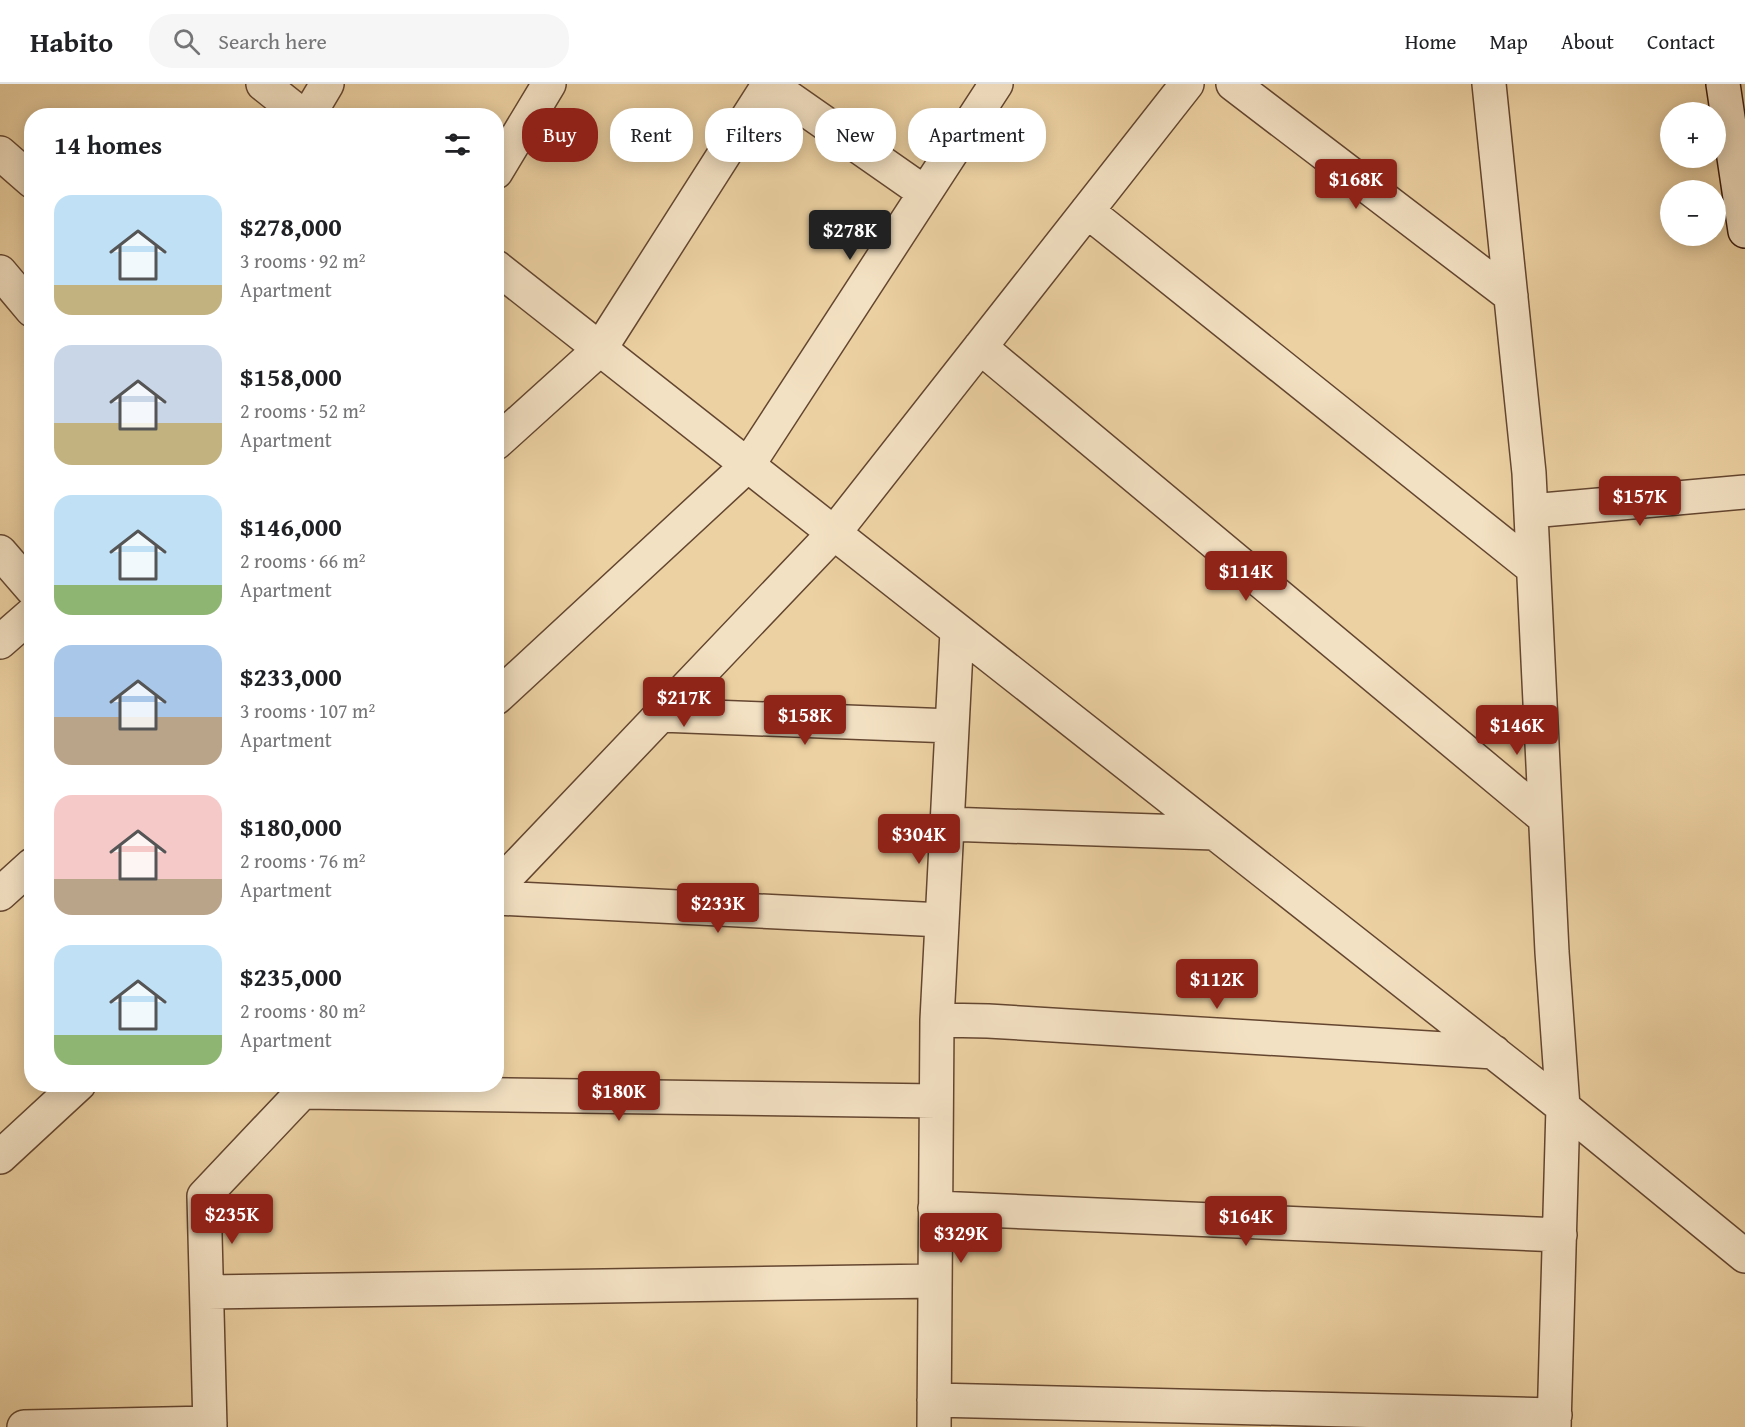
<!DOCTYPE html>
<meta charset="utf-8">
<style>
:root{--surface:#fff;--page:#f6f6f6;--text:#202124;--muted:#757577;--line:#e0e0e0;--accent:#8f2418}
body{margin:0;font-family:"Gentium Book Plus",serif;background:var(--page);color:var(--text);height:100vh;display:flex;flex-direction:column;font-size:22px;white-space:nowrap}
*{box-sizing:border-box;margin:0}
p{font-size:20px;color:var(--muted)}
.icon{flex:none;width:33px;height:33px;fill:none;stroke:currentColor;stroke-width:2;stroke-linecap:round;stroke-linejoin:round}
.map{position:relative;flex:1;overflow:hidden}
.panel{position:absolute;left:24px;top:24px;width:480px;height:984px;display:flex;flex-direction:column;background:var(--surface);border-radius:24px;box-shadow:0 3px 15px #0003}
.panel>*{flex:none}
.banner{position:absolute;left:522px;top:24px;width:570px;height:54px;display:flex;gap:12px}
.fabs{position:absolute;left:1660px;top:18px;display:grid;gap:12px}
.fabs a{display:grid;place-items:center;width:66px;height:66px;border-radius:50%;background:var(--surface);box-shadow:0 3px 15px #0003;font-size:30px}
.price{position:absolute;translate:-50% -51px;padding:0 14px;border-radius:6px;background:var(--accent);color:#fff;font-size:20px;line-height:39px;filter:drop-shadow(0 2px 3px #0008)}
.price::after{content:'';position:absolute;left:50%;top:36px;width:18px;height:14px;margin-left:-9px;background:inherit;clip-path:polygon(0 0,100% 0,50% 100%)}
.price.on{background:#222;color:#fff}
ul{padding:0;list-style:none}
li{display:flex;align-items:center;gap:18px;height:150px;padding:0 30px}
li span{display:grid;place-items:center;flex:none;width:168px;height:120px;border-radius:18px;color:#555}
li>.icon{margin-inline-start:auto}
span .icon{width:72px;height:72px;fill:#fffc;stroke-width:1}
li b{font-size:26px}
h2{display:flex;justify-content:space-between;align-items:center;height:72px;padding:0 30px;font-size:26px}
.chip{padding:0 21px;border-radius:24px;background:var(--surface);box-shadow:0 3px 15px #0003;font-size:21px;line-height:54px}
.chip.on{background:var(--accent);color:#fff}
header{display:flex;align-items:center;gap:36px;box-sizing:border-box;height:84px;padding:0 30px;background:var(--surface);border-bottom:2px solid var(--line)}
header strong{font-size:28px}
nav{display:flex;gap:33px;margin-inline-start:auto;font-size:21px}
.search{width:420px;height:54px;background:var(--page);display:flex;align-items:center;gap:15px;box-sizing:border-box;padding:0 21px;border-radius:24px;color:var(--muted);font-size:22px}
.map>svg:first-child{display:block}
</style>
<header>
<strong>Habito</strong>
<div class="search"><svg class="icon" aria-label="search" viewBox="0 0 24 24"><circle cx="10" cy="10" r="6"/><path d="M15 15l6 6"/></svg>Search here</div>
<nav><a>Home</a><a>Map</a><a>About</a><a>Contact</a></nav>
</header>
<div class="map">
<svg width="1745" height="1343" viewBox="0 0 1745 1343">
<rect width="100%" height="100%" fill="#ecd1a2"/>
<filter id="stains"><feTurbulence type="fractalNoise" baseFrequency=".00333" numOctaves="4"/><feColorMatrix values="0 0 0 0 .2 0 0 0 0 .09 0 0 0 0 .02 0 0 0 .5 -.17"/></filter>
<radialGradient id="worn" r=".72"><stop offset=".6" stop-color="#630" stop-opacity="0"/><stop offset="1" stop-color="#630" stop-opacity=".3"/></radialGradient>
<g fill="none" stroke-linecap="round" stroke-linejoin="round">
<defs>
<path id="minor" d="M263,0L303,32
M769,0L925,109
M1233,0L1511,212
M1489,0L1529,389L1552,868L1563,1023L1554,1343
M308,32L327,0
M0,69L32,97
M496,88L549,0
M1087,127L1533,484
M496,183L1563,1023L1745,1172
M0,188L32,226
M980,263L1545,734
M496,359L600,265L769,0
M1531,427L1745,408
M0,468L32,505
M0,558L32,530
M496,614L748,381L996,0
M660,631L952,642
M947,740L1214,749
M496,804L834,449L1187,0
M0,810L32,781
M496,814L942,836
M937,936L988,937L1494,968
M303,1008L936,1017
M0,1073L79,1000
M935,1124L1560,1151
M208,1208L935,1197
M934,1316L1555,1331
M24,1343L210,1339
M210,1343L204,1112L310,1000
M934,1343L937,936L957,547"/>
<path id="secondary" d="M1723,0L1745,147"/>
</defs>
<!-- minor casing -->
<use href="#minor" stroke="#644630" stroke-width="36"/>
<!-- secondary casing -->
<use href="#secondary" stroke="#36170a" stroke-width="36"/>
<!-- minor -->
<use href="#minor" stroke="#f3e1c3" stroke-width="33"/>
<!-- secondary -->
<use href="#secondary" stroke="#f3e1c3" stroke-width="33"/>
</g>
<rect width="100%" height="100%" filter="url(#stains)"/>
<rect width="100%" height="100%" fill="url(#worn)"/>
</svg>
<div class="fabs">
<a>+</a>
<a>−</a>
</div>
<b class="price" style="left:1356px;top:126px">$168K</b>
<b class="price on" style="left:850px;top:177px">$278K</b>
<b class="price" style="left:1640px;top:443px">$157K</b>
<b class="price" style="left:1246px;top:518px">$114K</b>
<b class="price" style="left:684px;top:644px">$217K</b>
<b class="price" style="left:805px;top:662px">$158K</b>
<b class="price" style="left:1517px;top:672px">$146K</b>
<b class="price" style="left:919px;top:781px">$304K</b>
<b class="price" style="left:718px;top:850px">$233K</b>
<b class="price" style="left:1217px;top:926px">$112K</b>
<b class="price" style="left:619px;top:1038px">$180K</b>
<b class="price" style="left:232px;top:1161px">$235K</b>
<b class="price" style="left:1246px;top:1163px">$164K</b>
<b class="price" style="left:961px;top:1180px">$329K</b>
<div class="banner">
<a class="chip on">Buy</a>
<a class="chip">Rent</a>
<a class="chip">Filters</a>
<a class="chip">New</a>
<a class="chip">Apartment</a>
</div>
<section class="panel">
<h2>14 homes<svg class="icon" aria-label="filters" viewBox="0 0 24 24"><path d="M4 7h16M4 17h16"/><circle cx="9" cy="7" r="2"/><circle cx="15" cy="17" r="2"/></svg></h2>
<ul>
<li><span style="background:linear-gradient(#bfe0f5 75%,#c2b280 0)"><svg class="icon" aria-label="home" viewBox="0 0 24 24"><path d="M3 11l9-7 9 7M6 9v11h12V9"/></svg></span><div><b>$278,000</b><p>3 rooms · 92 m²</p><p>Apartment</p></div></li>
<li><span style="background:linear-gradient(#c9d6e8 65%,#c2b280 0)"><svg class="icon" aria-label="home" viewBox="0 0 24 24"><path d="M3 11l9-7 9 7M6 9v11h12V9"/></svg></span><div><b>$158,000</b><p>2 rooms · 52 m²</p><p>Apartment</p></div></li>
<li><span style="background:linear-gradient(#bfe0f5 75%,#8fb573 0)"><svg class="icon" aria-label="home" viewBox="0 0 24 24"><path d="M3 11l9-7 9 7M6 9v11h12V9"/></svg></span><div><b>$146,000</b><p>2 rooms · 66 m²</p><p>Apartment</p></div></li>
<li><span style="background:linear-gradient(#a9c7e8 60%,#b9a48a 0)"><svg class="icon" aria-label="home" viewBox="0 0 24 24"><path d="M3 11l9-7 9 7M6 9v11h12V9"/></svg></span><div><b>$233,000</b><p>3 rooms · 107 m²</p><p>Apartment</p></div></li>
<li><span style="background:linear-gradient(#f6c9c9 70%,#b9a48a 0)"><svg class="icon" aria-label="home" viewBox="0 0 24 24"><path d="M3 11l9-7 9 7M6 9v11h12V9"/></svg></span><div><b>$180,000</b><p>2 rooms · 76 m²</p><p>Apartment</p></div></li>
<li><span style="background:linear-gradient(#bfe0f5 75%,#8fb573 0)"><svg class="icon" aria-label="home" viewBox="0 0 24 24"><path d="M3 11l9-7 9 7M6 9v11h12V9"/></svg></span><div><b>$235,000</b><p>2 rooms · 80 m²</p><p>Apartment</p></div></li>
</ul>
</section>
</div>
